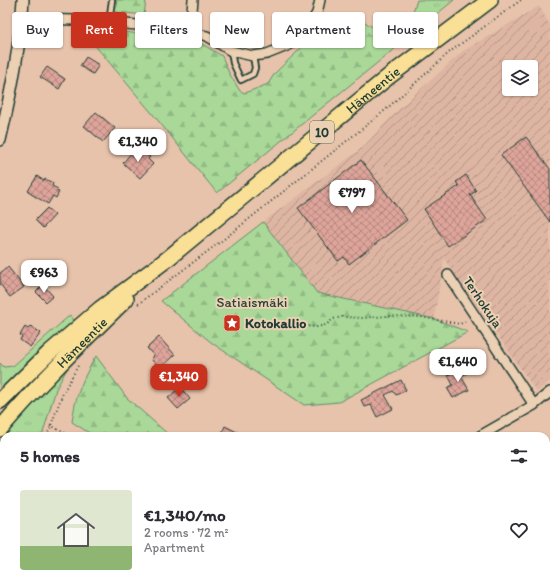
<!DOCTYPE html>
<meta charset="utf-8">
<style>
:root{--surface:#fff;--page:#f7f7f7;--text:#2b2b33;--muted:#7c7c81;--accent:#c8321e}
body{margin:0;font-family:Itim,sans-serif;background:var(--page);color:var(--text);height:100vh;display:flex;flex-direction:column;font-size:15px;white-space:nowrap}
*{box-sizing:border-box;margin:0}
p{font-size:13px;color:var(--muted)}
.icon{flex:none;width:22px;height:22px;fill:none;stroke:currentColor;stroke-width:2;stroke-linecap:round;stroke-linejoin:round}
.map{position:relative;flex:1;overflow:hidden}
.sheet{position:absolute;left:0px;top:432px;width:550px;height:156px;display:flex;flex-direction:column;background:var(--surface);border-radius:12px 12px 0 0;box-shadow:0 1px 3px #0004}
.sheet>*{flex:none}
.guide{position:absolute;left:12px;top:12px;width:526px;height:36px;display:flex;gap:8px}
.tools{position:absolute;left:502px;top:60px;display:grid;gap:8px}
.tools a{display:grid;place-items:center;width:36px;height:36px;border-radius:4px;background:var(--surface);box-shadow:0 1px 3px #0004;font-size:20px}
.price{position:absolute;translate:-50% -34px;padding:0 9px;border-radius:8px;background:#fff;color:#222;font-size:13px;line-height:26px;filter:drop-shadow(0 1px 2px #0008)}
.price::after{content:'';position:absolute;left:50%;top:24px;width:12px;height:9px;margin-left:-6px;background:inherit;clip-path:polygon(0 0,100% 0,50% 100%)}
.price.selected{background:var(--accent);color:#fff}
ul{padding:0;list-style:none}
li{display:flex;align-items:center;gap:12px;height:100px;padding:0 20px}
li span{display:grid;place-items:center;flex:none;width:112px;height:80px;border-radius:4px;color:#555}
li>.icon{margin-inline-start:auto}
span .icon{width:48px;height:48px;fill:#fffc;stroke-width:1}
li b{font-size:17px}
h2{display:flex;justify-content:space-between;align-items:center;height:48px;padding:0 20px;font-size:17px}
.pill{padding:0 14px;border-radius:4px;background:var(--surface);box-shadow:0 1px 3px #0004;font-size:14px;line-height:36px}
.pill.selected{background:var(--accent);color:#fff}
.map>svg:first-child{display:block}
</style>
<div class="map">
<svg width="550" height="588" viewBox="0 0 550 588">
<defs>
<pattern id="industrial-furrows" width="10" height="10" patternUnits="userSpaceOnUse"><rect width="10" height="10" fill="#ddb5a2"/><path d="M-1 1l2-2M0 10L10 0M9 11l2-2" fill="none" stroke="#b39485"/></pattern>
<pattern id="grass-tufts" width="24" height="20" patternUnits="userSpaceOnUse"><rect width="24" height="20" fill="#a9d898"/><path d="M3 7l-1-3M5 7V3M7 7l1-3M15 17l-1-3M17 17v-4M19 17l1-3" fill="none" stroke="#91ba84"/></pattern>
<pattern id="forest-firs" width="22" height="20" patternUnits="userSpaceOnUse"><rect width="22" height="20" fill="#a9d898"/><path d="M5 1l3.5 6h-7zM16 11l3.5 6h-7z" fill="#91ba84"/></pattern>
<pattern id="building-cross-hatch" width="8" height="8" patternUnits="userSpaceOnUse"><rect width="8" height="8" fill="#dea49b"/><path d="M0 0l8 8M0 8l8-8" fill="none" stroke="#b3877f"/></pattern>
</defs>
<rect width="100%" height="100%" fill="#e8c3ac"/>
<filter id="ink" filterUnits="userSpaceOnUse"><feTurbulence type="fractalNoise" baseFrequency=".025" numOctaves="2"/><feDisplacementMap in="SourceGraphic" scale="8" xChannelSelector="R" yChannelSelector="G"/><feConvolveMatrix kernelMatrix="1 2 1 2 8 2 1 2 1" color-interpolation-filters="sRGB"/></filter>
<g filter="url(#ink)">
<!-- industrial -->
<path fill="url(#industrial-furrows)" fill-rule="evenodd" d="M539,6L550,25V380L537,392L444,259L434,319L317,293L263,222L362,148L401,107L463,51ZM509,67H531V89H509Z"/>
<!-- grass -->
<path fill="url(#grass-tufts)" stroke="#648a66" d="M417,0H454L414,33L406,31Z
M70,315L74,320L0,391V363L4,367L13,366Z
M67,369L56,389L42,436H4L55,380Z
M4,436V534L0,531V441Z"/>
<!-- forest -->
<path fill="url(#forest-firs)" stroke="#648a66" d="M117,0H146L144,15L115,12Z
M351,13L383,34L398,33L406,31L414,33L217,193L156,118L82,30H110L199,42L222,56L229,73L240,91L245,93L268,84L275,73L318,32L335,38L343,33L342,22Z
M263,222L317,293L434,319L468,332L339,402L304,405L212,343L161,301Z
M96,356L127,398L170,436H94L72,422C75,396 83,378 96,356Z"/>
<!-- building -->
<path fill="url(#building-cross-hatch)" stroke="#1f3d34" d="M86,57L99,65L93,74L80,66Z
M47,67L65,79L59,89L40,77Z
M96,112L115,128L103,142L84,126Z
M526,137L550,169V222L501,155Z
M135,148L144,155L146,154L150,157L148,159L153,164L140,178L123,163Z
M361,160L407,220L349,264L344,257L338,261L298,208Z
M466,175L476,191L470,195L487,220L448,246L424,209L459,186L456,182Z
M37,176L44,181L45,179L53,183L52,186L58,189L56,191L59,192L56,198L53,196L48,204L31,194V193L28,191Z
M47,208L55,215L43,228L35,220Z
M8,267L24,287L10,297L0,284V273Z
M43,285L53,296L46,302L36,292Z
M31,326L41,333L30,347L20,340L22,336L20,335L25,327L28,329Z
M159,337L175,355L160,369L151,359L154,356L147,348Z
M464,367L467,373L461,376L469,390L453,398L447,388L453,385L448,375Z
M401,380L406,390L396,395L393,391L385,395L393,409L377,417L371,405L365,407L361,400Z
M180,387L190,399L178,409L168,398Z
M225,426L245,436H228L222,433Z
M546,481L550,484V495L546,500Z
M332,584H345L346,586L343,588H335Z"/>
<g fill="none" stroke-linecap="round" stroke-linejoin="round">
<defs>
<path id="service" d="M109,22L112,0
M231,51L233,63L241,80L253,74L255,68L253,56"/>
<path id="minor" d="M22,19L76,20L174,28L207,36L231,51L253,56L267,54L287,46L299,38L308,28L317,13L320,0
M190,31L193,0
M448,275L534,405
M480,436L534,405L550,392
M528,584L535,588
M146,588L150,584"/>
<path id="tertiary" d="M0,140C11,94 20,47 23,0"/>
<g id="trunk">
<path id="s1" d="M0,401L49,353L100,309L166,260L388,77L490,0"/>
<path id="s2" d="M0,429C39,383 83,341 126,299"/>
</g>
</defs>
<!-- service casing -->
<use href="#service" stroke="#1f3d34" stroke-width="8"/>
<!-- minor casing -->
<use href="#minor" stroke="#1f3d34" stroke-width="12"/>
<!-- tertiary casing -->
<use href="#tertiary" stroke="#1f3d34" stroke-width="14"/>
<!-- trunk casing -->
<use href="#trunk" stroke="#1f3d34" stroke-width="18"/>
<!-- path -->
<path stroke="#1f3d34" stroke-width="2" stroke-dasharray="1 3" stroke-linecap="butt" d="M138,304L224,239L383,112L451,51L521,0
M265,328L278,324L317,327L326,325L333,319L342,317L363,318L387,316L421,317L460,324L466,321
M50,425L70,436
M47,436L63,393L79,364
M0,537L4,540
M0,554L4,551
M165,588L170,584"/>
<!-- service -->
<use href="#service" stroke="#ecd0b3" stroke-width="4.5"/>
<!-- minor -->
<use href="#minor" stroke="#ecd0b3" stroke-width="9"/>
<!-- tertiary -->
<use href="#tertiary" stroke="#ecd0b3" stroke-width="11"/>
<!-- trunk -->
<use href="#trunk" stroke="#fadf96" stroke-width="15"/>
</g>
</g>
<!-- icons -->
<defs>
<symbol id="sight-square" viewBox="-11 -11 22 22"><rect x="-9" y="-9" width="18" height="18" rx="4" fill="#c8321e" stroke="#ecd0b3"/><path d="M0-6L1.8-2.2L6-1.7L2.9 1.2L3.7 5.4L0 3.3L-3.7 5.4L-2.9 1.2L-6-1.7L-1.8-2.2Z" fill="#fff"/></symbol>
</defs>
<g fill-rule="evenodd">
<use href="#sight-square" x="222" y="313" width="20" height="20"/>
</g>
<g text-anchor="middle" stroke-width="4" stroke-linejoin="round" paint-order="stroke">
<!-- shield labels -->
<rect fill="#ecd0b3" stroke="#5c695a" stroke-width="1" x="310" y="121" width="24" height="22" rx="3"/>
<g font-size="13" font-weight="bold" fill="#1f3d34">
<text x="322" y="137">10</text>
</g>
<!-- street labels -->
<g font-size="14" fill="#1f3d34" stroke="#ecd0b3">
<text dy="5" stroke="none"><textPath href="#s1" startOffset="486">Hämeentie</textPath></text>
<text transform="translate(483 302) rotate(56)" y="5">Terhokuja</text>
<text dy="5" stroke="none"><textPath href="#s2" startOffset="119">Hämeentie</textPath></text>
</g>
<!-- park labels -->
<g font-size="14" fill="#264539" stroke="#ecd0b3">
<text x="252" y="307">Satiaismäki</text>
</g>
<!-- poi labels -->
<g font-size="14" font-weight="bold" fill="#1f3d34" stroke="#ecd0b3" text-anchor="start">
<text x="245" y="328">Kotokallio</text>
</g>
</g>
</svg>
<div class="tools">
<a><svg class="icon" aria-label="layers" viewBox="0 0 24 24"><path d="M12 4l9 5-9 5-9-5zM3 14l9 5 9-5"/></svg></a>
</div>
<b class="price" style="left:138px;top:163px">€1,340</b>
<b class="price" style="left:352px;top:214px">€797</b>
<b class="price" style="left:44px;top:294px">€963</b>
<b class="price" style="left:458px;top:383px">€1,640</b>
<b class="price selected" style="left:179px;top:398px">€1,340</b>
<div class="guide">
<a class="pill">Buy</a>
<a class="pill selected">Rent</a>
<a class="pill">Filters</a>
<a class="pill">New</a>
<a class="pill">Apartment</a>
<a class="pill">House</a>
</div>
<section class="sheet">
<h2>5 homes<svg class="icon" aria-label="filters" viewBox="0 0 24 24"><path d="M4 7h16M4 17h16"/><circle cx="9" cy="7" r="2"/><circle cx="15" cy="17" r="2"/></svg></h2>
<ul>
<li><span style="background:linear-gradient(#dfe7d0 70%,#8fb573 0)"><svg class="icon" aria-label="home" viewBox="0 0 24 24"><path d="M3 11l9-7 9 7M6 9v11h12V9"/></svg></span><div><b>€1,340/mo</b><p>2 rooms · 72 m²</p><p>Apartment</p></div><svg class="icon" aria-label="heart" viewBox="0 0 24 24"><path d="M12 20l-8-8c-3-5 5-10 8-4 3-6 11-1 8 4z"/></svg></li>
</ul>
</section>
</div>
